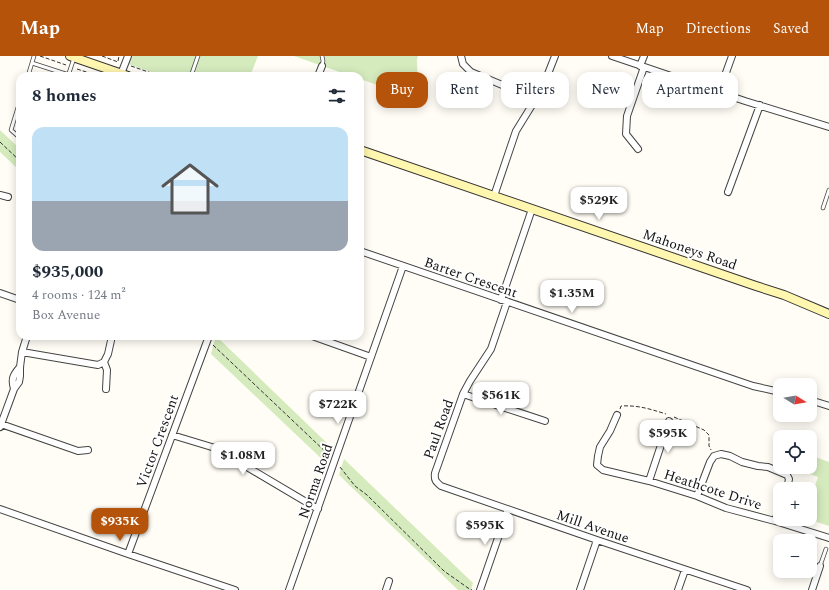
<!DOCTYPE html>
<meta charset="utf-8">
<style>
:root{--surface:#fff;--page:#f6f6f7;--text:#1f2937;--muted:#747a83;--line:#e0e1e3;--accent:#b45309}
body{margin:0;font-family:Spectral,serif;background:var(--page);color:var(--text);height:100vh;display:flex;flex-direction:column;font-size:15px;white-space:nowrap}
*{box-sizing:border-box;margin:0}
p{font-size:13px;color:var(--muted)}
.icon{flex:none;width:22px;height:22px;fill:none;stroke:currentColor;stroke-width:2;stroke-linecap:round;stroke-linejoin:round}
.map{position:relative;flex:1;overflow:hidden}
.side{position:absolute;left:16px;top:16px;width:348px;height:268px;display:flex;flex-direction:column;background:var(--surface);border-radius:12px;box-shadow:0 2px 10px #0003}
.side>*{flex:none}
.top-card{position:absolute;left:376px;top:16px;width:380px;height:36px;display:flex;gap:8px}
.needle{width:26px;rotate:101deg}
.tools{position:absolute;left:773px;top:322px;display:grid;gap:8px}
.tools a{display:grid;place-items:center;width:44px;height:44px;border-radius:8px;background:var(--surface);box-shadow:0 2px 10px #0003;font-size:20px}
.price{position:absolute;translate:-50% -34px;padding:0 9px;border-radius:8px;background:#fff;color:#222;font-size:13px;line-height:26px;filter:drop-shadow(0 1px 2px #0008)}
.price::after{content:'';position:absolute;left:50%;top:24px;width:12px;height:9px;margin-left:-6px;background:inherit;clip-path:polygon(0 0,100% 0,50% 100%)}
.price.selected{background:var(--accent);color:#fff}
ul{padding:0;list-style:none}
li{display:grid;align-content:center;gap:8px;height:212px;padding:0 16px}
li+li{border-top:1px solid var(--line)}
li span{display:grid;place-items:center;height:124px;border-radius:12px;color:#555}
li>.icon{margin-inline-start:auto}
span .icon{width:72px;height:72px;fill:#fffc;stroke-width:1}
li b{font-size:17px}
h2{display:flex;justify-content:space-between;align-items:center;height:48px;padding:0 16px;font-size:17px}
.pill{padding:0 14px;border-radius:12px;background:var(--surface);box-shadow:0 2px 10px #0003;font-size:14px;line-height:36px}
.pill.selected{background:var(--accent);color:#fff}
header{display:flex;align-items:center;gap:24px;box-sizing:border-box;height:56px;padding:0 20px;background:var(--accent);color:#fff}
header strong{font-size:19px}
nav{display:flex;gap:22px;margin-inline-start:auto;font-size:14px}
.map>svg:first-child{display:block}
</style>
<header>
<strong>Map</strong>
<nav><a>Map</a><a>Directions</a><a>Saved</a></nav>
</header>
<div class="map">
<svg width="829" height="534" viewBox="0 0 829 534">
<rect width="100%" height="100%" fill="#fffdf5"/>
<!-- green -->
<path fill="#d5ebbd" d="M131,0H258L250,20H163L128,8Z
M294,0H418L417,3L418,43L360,23V20H351Z
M0,74L20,93V115L0,96Z
M216,280L331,391L326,407L211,298Z
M810,399L829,406V470L808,463H810V444L818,421L802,415L801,411H810Z
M344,403L473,527L471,534H458L339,419Z"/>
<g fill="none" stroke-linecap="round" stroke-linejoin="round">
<defs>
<path id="service" d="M322,0L323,5L322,10
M32,7L69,19
M28,20L34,0
M68,20L74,2
M191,20L198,0
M20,45L11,74L20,82
M823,152L829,134
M820,510L826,493"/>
<path id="minor" d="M461,0L463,8L471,16L531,41L536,44
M612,0L745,45L829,71
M640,10L644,0
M121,18L128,0
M318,20L322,10
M719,36L732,0
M638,93L626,78L627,60L644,11
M728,136L760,49
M0,139L8,141
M494,140L516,75L542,33L555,0
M360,195L753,330L780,336
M0,237L20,244
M501,244L532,153
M507,246L491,293L470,325L463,338L435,417C434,424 436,426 441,430L597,484L747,534
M312,280L371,301
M22,296L98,309L104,306L108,298L112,280
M104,306L107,314L106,333
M14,333C11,323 13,319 20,311
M463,338L545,365
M810,344L829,350
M617,359L610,375L600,391L598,400L597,409L603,414L649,425L697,440L726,452L775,465L829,482
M1,368L78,395L88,394
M0,371L14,333L19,326L20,320V311L22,296L27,280
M172,379L215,392L318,453
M649,425L669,365
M697,440L710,406L714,400L721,398L730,400L742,406L758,410L768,411L787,419L789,423L787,433
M0,453L128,498L235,534
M775,465L780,452
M128,498L209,280
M289,534L403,210
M386,534L389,525
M480,534L508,453
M580,534L597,484
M678,534L685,514
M812,534L820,510"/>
<path id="secondary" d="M70,0L128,20
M360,94L756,230L784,239L829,258"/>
</defs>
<!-- service casing -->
<use href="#service" stroke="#444" stroke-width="4.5"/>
<!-- minor casing -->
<use href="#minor" stroke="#444" stroke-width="8"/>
<!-- secondary casing -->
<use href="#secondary" stroke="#333" stroke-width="10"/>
<!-- path -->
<path stroke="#333" stroke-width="1" stroke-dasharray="4 2" stroke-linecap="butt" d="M40,0L66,9
M102,0L118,6
M118,5L119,0
M131,10L160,20
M77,13L99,20
M0,86L20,105
M213,289L330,400
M620,353L621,350C638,349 650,353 666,358
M674,361L704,374L709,379V390L711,394
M340,411L355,430L367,439L444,515L468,532L472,534"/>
<!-- service -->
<use href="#service" stroke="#fff" stroke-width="3"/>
<!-- minor -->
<use href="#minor" stroke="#fff" stroke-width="6"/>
<!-- secondary -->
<use href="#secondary" stroke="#fff6b0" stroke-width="8"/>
</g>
<g text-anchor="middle" stroke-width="4" stroke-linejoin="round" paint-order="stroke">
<!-- street labels -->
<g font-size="14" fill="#111" stroke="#fff">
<text transform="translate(690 193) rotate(19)" y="5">Mahoneys Road</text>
<text transform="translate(471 221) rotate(19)" y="5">Barter Crescent</text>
<text transform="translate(438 373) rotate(-70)" y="5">Paul Road</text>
<text transform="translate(157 385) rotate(-70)" y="5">Victor Crescent</text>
<text transform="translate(315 425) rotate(-71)" y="5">Norma Road</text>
<text transform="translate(713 433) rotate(18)" y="5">Heathcote Drive</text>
<text transform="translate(593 470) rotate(19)" y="5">Mill Avenue</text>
</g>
</g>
</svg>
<div class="tools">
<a><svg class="needle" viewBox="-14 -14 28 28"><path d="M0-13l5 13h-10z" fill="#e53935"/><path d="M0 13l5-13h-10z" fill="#747a83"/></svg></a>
<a><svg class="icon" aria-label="locate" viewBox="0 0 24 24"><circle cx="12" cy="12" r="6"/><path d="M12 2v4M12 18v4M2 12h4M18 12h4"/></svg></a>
<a>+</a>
<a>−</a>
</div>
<b class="price" style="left:599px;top:165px">$529K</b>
<b class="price" style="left:572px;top:258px">$1.35M</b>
<b class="price" style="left:501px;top:360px">$561K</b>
<b class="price" style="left:338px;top:369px">$722K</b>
<b class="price" style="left:668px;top:398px">$595K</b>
<b class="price" style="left:243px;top:420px">$1.08M</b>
<b class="price selected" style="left:120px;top:486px">$935K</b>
<b class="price" style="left:485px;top:490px">$595K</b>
<div class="top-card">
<a class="pill selected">Buy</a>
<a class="pill">Rent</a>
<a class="pill">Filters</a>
<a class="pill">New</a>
<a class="pill">Apartment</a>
</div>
<section class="side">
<h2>8 homes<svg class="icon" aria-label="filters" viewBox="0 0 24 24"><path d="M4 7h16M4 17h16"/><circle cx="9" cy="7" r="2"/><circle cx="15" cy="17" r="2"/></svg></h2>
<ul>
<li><span style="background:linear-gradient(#bfe0f5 60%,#9aa5b1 0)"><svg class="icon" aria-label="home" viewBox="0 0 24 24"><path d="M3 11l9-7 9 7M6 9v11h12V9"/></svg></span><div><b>$935,000</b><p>4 rooms · 124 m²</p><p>Box Avenue</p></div></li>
</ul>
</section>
</div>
